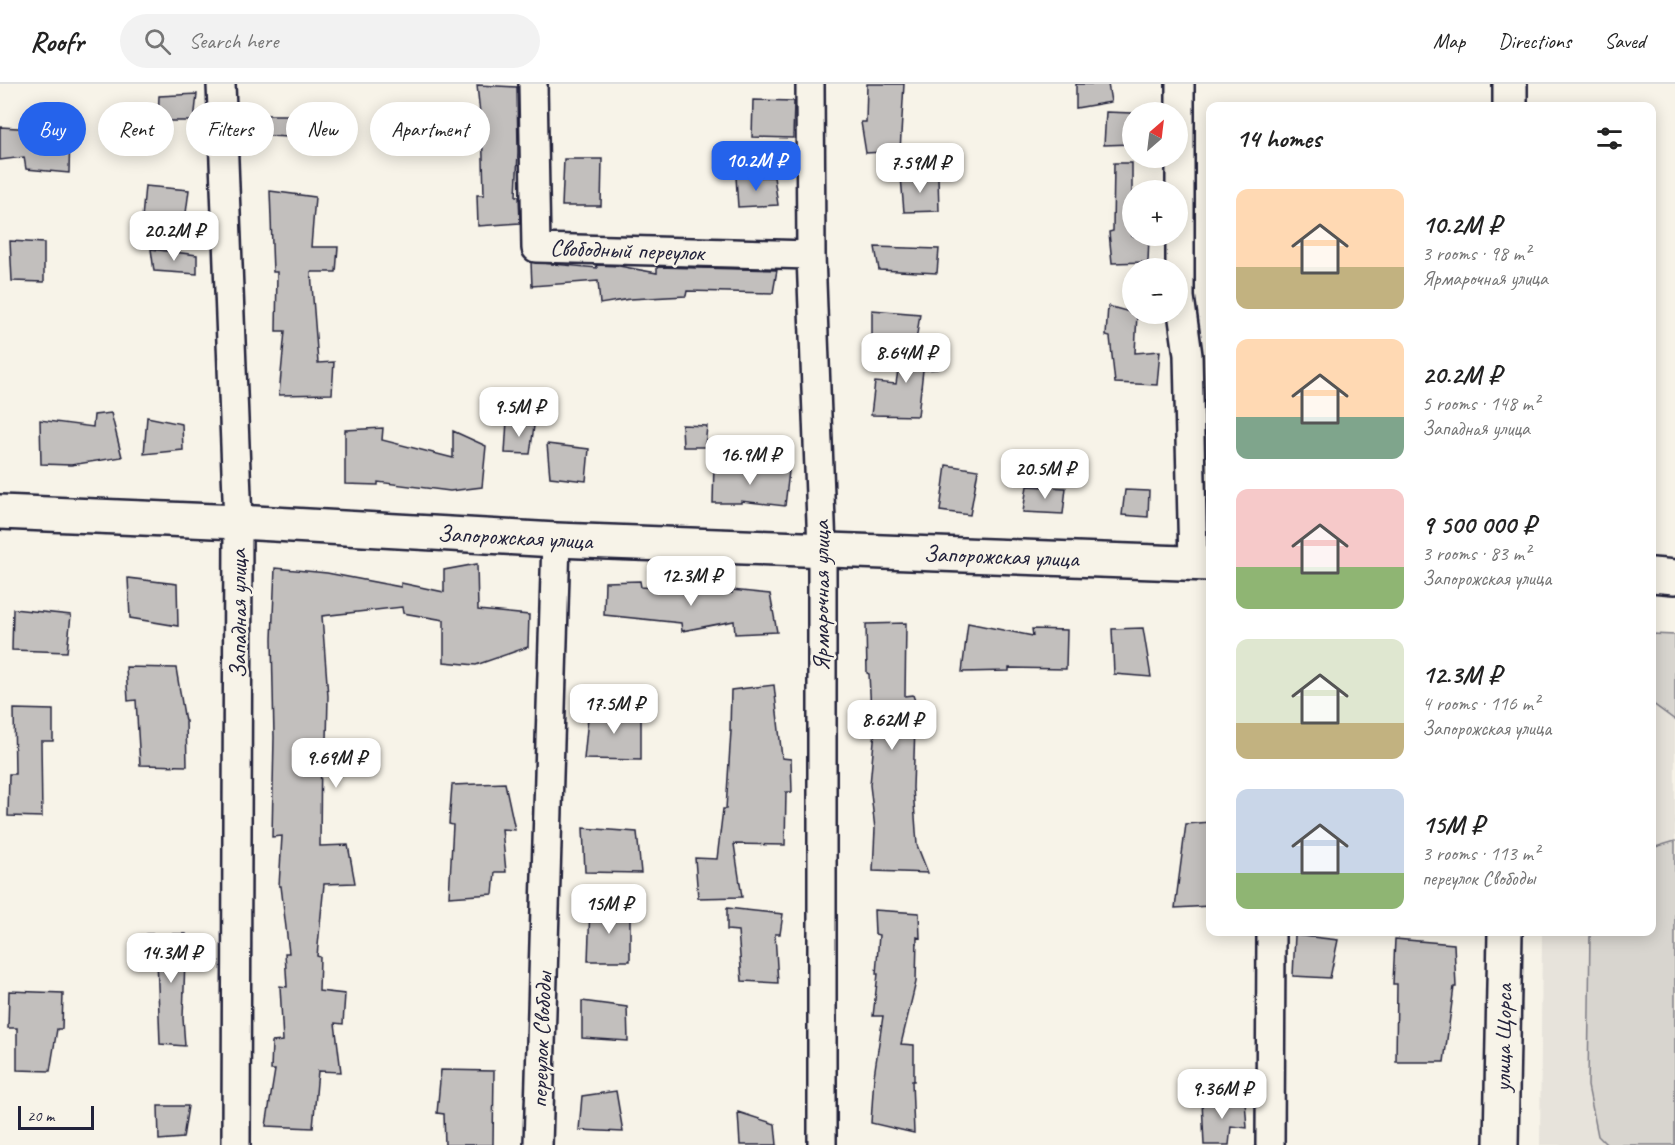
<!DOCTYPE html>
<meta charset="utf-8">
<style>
:root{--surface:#fff;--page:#f2f2f2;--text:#222;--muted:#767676;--line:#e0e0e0;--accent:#2563eb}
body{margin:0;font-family:Caveat,sans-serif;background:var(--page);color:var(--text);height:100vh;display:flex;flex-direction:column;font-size:22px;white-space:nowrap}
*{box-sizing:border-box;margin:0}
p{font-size:20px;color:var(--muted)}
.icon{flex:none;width:33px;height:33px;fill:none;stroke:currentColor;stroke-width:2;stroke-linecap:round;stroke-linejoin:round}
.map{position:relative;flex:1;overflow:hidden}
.panel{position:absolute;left:1206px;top:18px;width:450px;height:834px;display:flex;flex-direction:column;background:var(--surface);border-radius:12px;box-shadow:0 3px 15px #0003}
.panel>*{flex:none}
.hud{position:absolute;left:18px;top:18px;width:570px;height:54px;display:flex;gap:12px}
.needle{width:39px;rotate:28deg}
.controls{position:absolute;left:1122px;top:18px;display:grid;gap:12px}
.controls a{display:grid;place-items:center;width:66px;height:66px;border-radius:50%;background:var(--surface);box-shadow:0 3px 15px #0003;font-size:30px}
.scale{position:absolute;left:18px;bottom:15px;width:76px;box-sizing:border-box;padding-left:6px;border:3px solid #22223b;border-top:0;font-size:16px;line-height:21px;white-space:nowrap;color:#22223b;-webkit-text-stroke:4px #f7f3e8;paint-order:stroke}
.price{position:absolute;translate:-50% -51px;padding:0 14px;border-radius:12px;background:#fff;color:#222;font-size:20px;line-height:39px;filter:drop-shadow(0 2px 3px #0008)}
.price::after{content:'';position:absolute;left:50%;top:36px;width:18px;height:14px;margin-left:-9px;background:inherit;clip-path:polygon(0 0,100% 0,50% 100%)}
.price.selected{background:var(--accent);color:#fff}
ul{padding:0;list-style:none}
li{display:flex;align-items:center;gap:18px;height:150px;padding:0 30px}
li span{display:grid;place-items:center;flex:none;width:168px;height:120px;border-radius:12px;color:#555}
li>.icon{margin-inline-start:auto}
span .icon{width:72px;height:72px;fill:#fffc;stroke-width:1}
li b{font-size:26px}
h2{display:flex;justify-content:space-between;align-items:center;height:72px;padding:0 30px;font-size:26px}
.chip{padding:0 21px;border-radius:27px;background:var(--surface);box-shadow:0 3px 15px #0003;font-size:21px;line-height:54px}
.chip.selected{background:var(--accent);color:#fff}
header{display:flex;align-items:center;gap:36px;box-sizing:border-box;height:84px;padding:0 30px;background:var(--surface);border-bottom:2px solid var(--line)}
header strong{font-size:28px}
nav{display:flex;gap:33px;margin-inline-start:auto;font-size:21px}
.search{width:420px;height:54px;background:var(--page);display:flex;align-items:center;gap:15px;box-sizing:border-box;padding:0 21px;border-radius:33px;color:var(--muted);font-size:22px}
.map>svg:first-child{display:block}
</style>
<header>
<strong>Roofr</strong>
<div class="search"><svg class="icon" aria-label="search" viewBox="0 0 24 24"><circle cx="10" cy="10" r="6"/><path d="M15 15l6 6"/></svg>Search here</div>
<nav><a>Map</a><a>Directions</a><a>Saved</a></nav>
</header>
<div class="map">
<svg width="1675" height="1061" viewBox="0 0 1675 1061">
<rect width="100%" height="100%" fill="#f7f3e8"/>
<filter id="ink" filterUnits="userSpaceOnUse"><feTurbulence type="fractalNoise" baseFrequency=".0167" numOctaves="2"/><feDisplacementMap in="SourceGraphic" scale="12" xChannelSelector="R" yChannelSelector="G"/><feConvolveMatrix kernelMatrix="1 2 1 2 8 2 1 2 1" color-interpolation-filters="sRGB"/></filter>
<g filter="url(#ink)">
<!-- built -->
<path fill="#e7e3db" d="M1652,619L1675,636V1061H1540L1542,848H1652Z"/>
<!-- green -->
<path fill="#d8d5cf" stroke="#7d7c85" stroke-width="1.5" d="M1652,550L1675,551V636L1652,619Z
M1675,757V1061H1607L1598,1052L1588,1002L1590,848H1652V764Z"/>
<!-- building -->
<path fill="#c2bfbd" stroke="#22223b" stroke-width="1.5" d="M867,0H904L900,67L866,69L861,38H866Z
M1076,0H1108L1111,18L1076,24Z
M477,1L517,3L518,68L516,112H519L520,139L478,142L477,111H484L482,39H481Z
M197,10L194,37H158L159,12Z
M753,16L794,17L793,54L752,53Z
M1106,28L1132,29V60L1104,61Z
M251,31H291L289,53L249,51Z
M0,43L70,47L69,89L26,85L24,73L0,76Z
M564,75H602L601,122H562Z
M1114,79H1132V152H1149L1148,178L1112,179L1109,148L1113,147Z
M736,93H774L778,121L738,123Z
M901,93H938L939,127L904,128Z
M145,102L189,106L186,129L142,134Z
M270,107L315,113L311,163H338L336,188H311L318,279L334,278L332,310L279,311L285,247H276L277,188H273Z
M10,157L44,159V198L12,197Z
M875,163L939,165L937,189L879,186Z
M151,165L197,171V190L154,187Z
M531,178L597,184L596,181L619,182L657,189V183L777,186L773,209L687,207L686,212L630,215L600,220L598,197L532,202Z
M1108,222L1137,230L1135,269L1160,267L1157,301L1115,299L1110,253L1106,252Z
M872,226L920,230L916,257L872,255Z
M942,263L938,285L923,286L918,332L871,331L875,298L896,300L901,265Z
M111,329L122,373L71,381L41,380L40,336L93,343L94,331Z
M147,333L182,340L183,366L144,370Z
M507,336L534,342L530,370L505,369Z
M682,341L707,342L705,363H683Z
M383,344L382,356L453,374V347L486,362L482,403L450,407L378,398V401L345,400V346Z
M547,360L589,365L586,397L550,393Z
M714,380L742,384L789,387L785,422L741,417V419H713Z
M946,381L978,386L970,431L940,427Z
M1027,402L1066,404L1063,430L1023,428Z
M1125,406L1149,407L1148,433L1122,431Z
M477,480L478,526L529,531L528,563L476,581L444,578V536L403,529L402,523L322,532L328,612L327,656L321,655L320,762L348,761L355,799L324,800L317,872L320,873L319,907L345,910L343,940L335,939L341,988L318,987L313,1044L266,1042L275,986H271L272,958L283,957L280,902L287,903L285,869H289L281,802H279L282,752L272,753L274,653L272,555L275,484L327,489L401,503V499L444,508V486Z
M128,494L177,500L178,542L130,534Z
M640,497L641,503L732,509V506L770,510L777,548L735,550L734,537L682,547L681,539L604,531L605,498Z
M13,525L71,531L67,568L12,566Z
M906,539L905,612L913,611L923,641L915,642L913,704L917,761L928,789L873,787L875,745L870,701L875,646H872L869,590L867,589L866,540Z
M968,539L1033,552L1032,545L1067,546L1066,585L1009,584V587L962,588Z
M1143,544L1151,593L1114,590L1112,545Z
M126,583L176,584L185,637H186L187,682L140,681L136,616L128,617Z
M774,601L782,674L791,675L792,708H786L785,761L734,760L742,813L698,814L695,774L717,775L723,725H726L731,647H730L731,606Z
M589,624L641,626V676L584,675Z
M14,625L53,626V657H41L42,733L8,732L9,690H15Z
M505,699L515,746L502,745L506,788H495L493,810L449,813L453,741L449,740L452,701Z
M1210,738V822L1175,824L1186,740Z
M583,744L637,748L641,789L585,788Z
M590,823L630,827V877H588Z
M727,824L783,830L780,850H775L778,899L742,897L738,847L727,846Z
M874,826L919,829L920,854L917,853L916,898L901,960L914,961V997H912L914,1049L871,1039L874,992L883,932H873L878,890H876L879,851L875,850Z
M147,850H186L193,875H185L183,934L185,962L160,960L157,874H149Z
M1295,851L1338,856L1330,894L1293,892Z
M1395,855L1454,860L1456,903H1454L1444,978H1396L1397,900H1393Z
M9,907L63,909L62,945H57L50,987L17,986V944H8Z
M582,917L627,923L628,957L582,954Z
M441,986L494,987L493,1061H445L444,1030L437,1029Z
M616,1007L623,1048L579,1046L582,1012Z
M1202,1016L1245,1017L1247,1044L1231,1042L1229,1061H1204Z
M158,1022H188L183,1054L159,1056Z
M738,1028L775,1040L777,1061H740Z"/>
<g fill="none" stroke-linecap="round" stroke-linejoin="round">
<defs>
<path id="street" d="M221,0L238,438L236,1061
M533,0L536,164L811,171
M810,0L811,171L822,465V1061
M1180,0V213L1188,271L1193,479
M538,1061L556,456
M1270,1061L1271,848"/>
<path id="secondary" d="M1510,0V22
M0,428L238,438L556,456L1210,480
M1652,491L1675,493
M1501,1061L1505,848"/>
</defs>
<!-- street casing -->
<use href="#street" stroke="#22223b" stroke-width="32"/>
<!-- secondary casing -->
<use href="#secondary" stroke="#22223b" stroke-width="38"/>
<!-- street -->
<use href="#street" stroke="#f7f3e8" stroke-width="27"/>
<!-- secondary -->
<use href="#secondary" stroke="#f7f3e8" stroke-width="33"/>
</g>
</g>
<g text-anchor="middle" stroke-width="5" stroke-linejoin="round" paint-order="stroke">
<!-- street labels -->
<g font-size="24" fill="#22223b" stroke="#f7f3e8">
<text transform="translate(627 166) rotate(2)" y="8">Свободный переулок</text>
<text transform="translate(515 453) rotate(3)" y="8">Запорожская улица</text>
<text transform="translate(1001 472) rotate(2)" y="8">Запорожская улица</text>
<text transform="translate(821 512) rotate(-90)" y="8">Ярмарочная улица</text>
<text transform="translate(238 530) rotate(-90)" y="8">Западная улица</text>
<text transform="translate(1503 954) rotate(-89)" y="8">улица Щорса</text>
<text transform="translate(541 956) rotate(-88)" y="8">переулок Свободы</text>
</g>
</g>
</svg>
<div class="controls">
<a><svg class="needle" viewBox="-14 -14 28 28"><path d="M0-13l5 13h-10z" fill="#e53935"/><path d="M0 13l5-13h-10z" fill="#767676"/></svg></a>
<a>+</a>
<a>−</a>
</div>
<div class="scale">20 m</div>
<b class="price selected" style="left:756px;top:108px">10.2M ₽</b>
<b class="price" style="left:920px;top:110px">7.59M ₽</b>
<b class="price" style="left:174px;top:178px">20.2M ₽</b>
<b class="price" style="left:906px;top:300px">8.64M ₽</b>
<b class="price" style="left:519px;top:354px">9.5M ₽</b>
<b class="price" style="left:750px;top:402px">16.9M ₽</b>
<b class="price" style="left:1045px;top:416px">20.5M ₽</b>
<b class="price" style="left:691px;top:523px">12.3M ₽</b>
<b class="price" style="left:614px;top:651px">17.5M ₽</b>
<b class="price" style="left:892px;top:667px">8.62M ₽</b>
<b class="price" style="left:336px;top:705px">9.69M ₽</b>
<b class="price" style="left:609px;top:851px">15M ₽</b>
<b class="price" style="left:171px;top:900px">14.3M ₽</b>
<b class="price" style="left:1222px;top:1036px">9.36M ₽</b>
<div class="hud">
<a class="chip selected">Buy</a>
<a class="chip">Rent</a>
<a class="chip">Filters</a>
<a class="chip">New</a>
<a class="chip">Apartment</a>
</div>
<section class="panel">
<h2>14 homes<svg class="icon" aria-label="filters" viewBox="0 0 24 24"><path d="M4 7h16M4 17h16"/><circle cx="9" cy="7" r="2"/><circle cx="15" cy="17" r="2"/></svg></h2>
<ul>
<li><span style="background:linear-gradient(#ffd9b3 65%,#c2b280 0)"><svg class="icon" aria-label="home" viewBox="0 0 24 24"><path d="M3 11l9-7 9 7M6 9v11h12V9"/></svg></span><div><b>10.2M ₽</b><p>3 rooms · 98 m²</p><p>Ярмарочная улица</p></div></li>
<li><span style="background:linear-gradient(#ffd9b3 65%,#7fa58c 0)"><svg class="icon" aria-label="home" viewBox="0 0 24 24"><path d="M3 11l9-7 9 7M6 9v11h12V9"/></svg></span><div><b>20.2M ₽</b><p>5 rooms · 148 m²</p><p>Западная улица</p></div></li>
<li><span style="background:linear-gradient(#f6c9c9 65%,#8fb573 0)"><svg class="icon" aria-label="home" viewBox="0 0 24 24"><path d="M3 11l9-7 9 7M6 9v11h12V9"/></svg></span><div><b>9 500 000 ₽</b><p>3 rooms · 83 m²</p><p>Запорожская улица</p></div></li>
<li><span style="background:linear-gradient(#dfe7d0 70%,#c2b280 0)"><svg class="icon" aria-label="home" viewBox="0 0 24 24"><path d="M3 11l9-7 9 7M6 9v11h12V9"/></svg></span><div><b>12.3M ₽</b><p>4 rooms · 116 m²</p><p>Запорожская улица</p></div></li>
<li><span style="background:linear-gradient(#c9d6e8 70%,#8fb573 0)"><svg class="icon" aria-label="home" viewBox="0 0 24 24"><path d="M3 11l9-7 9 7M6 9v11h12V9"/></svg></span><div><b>15M ₽</b><p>3 rooms · 113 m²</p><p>переулок Свободы</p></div></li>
</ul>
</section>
</div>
